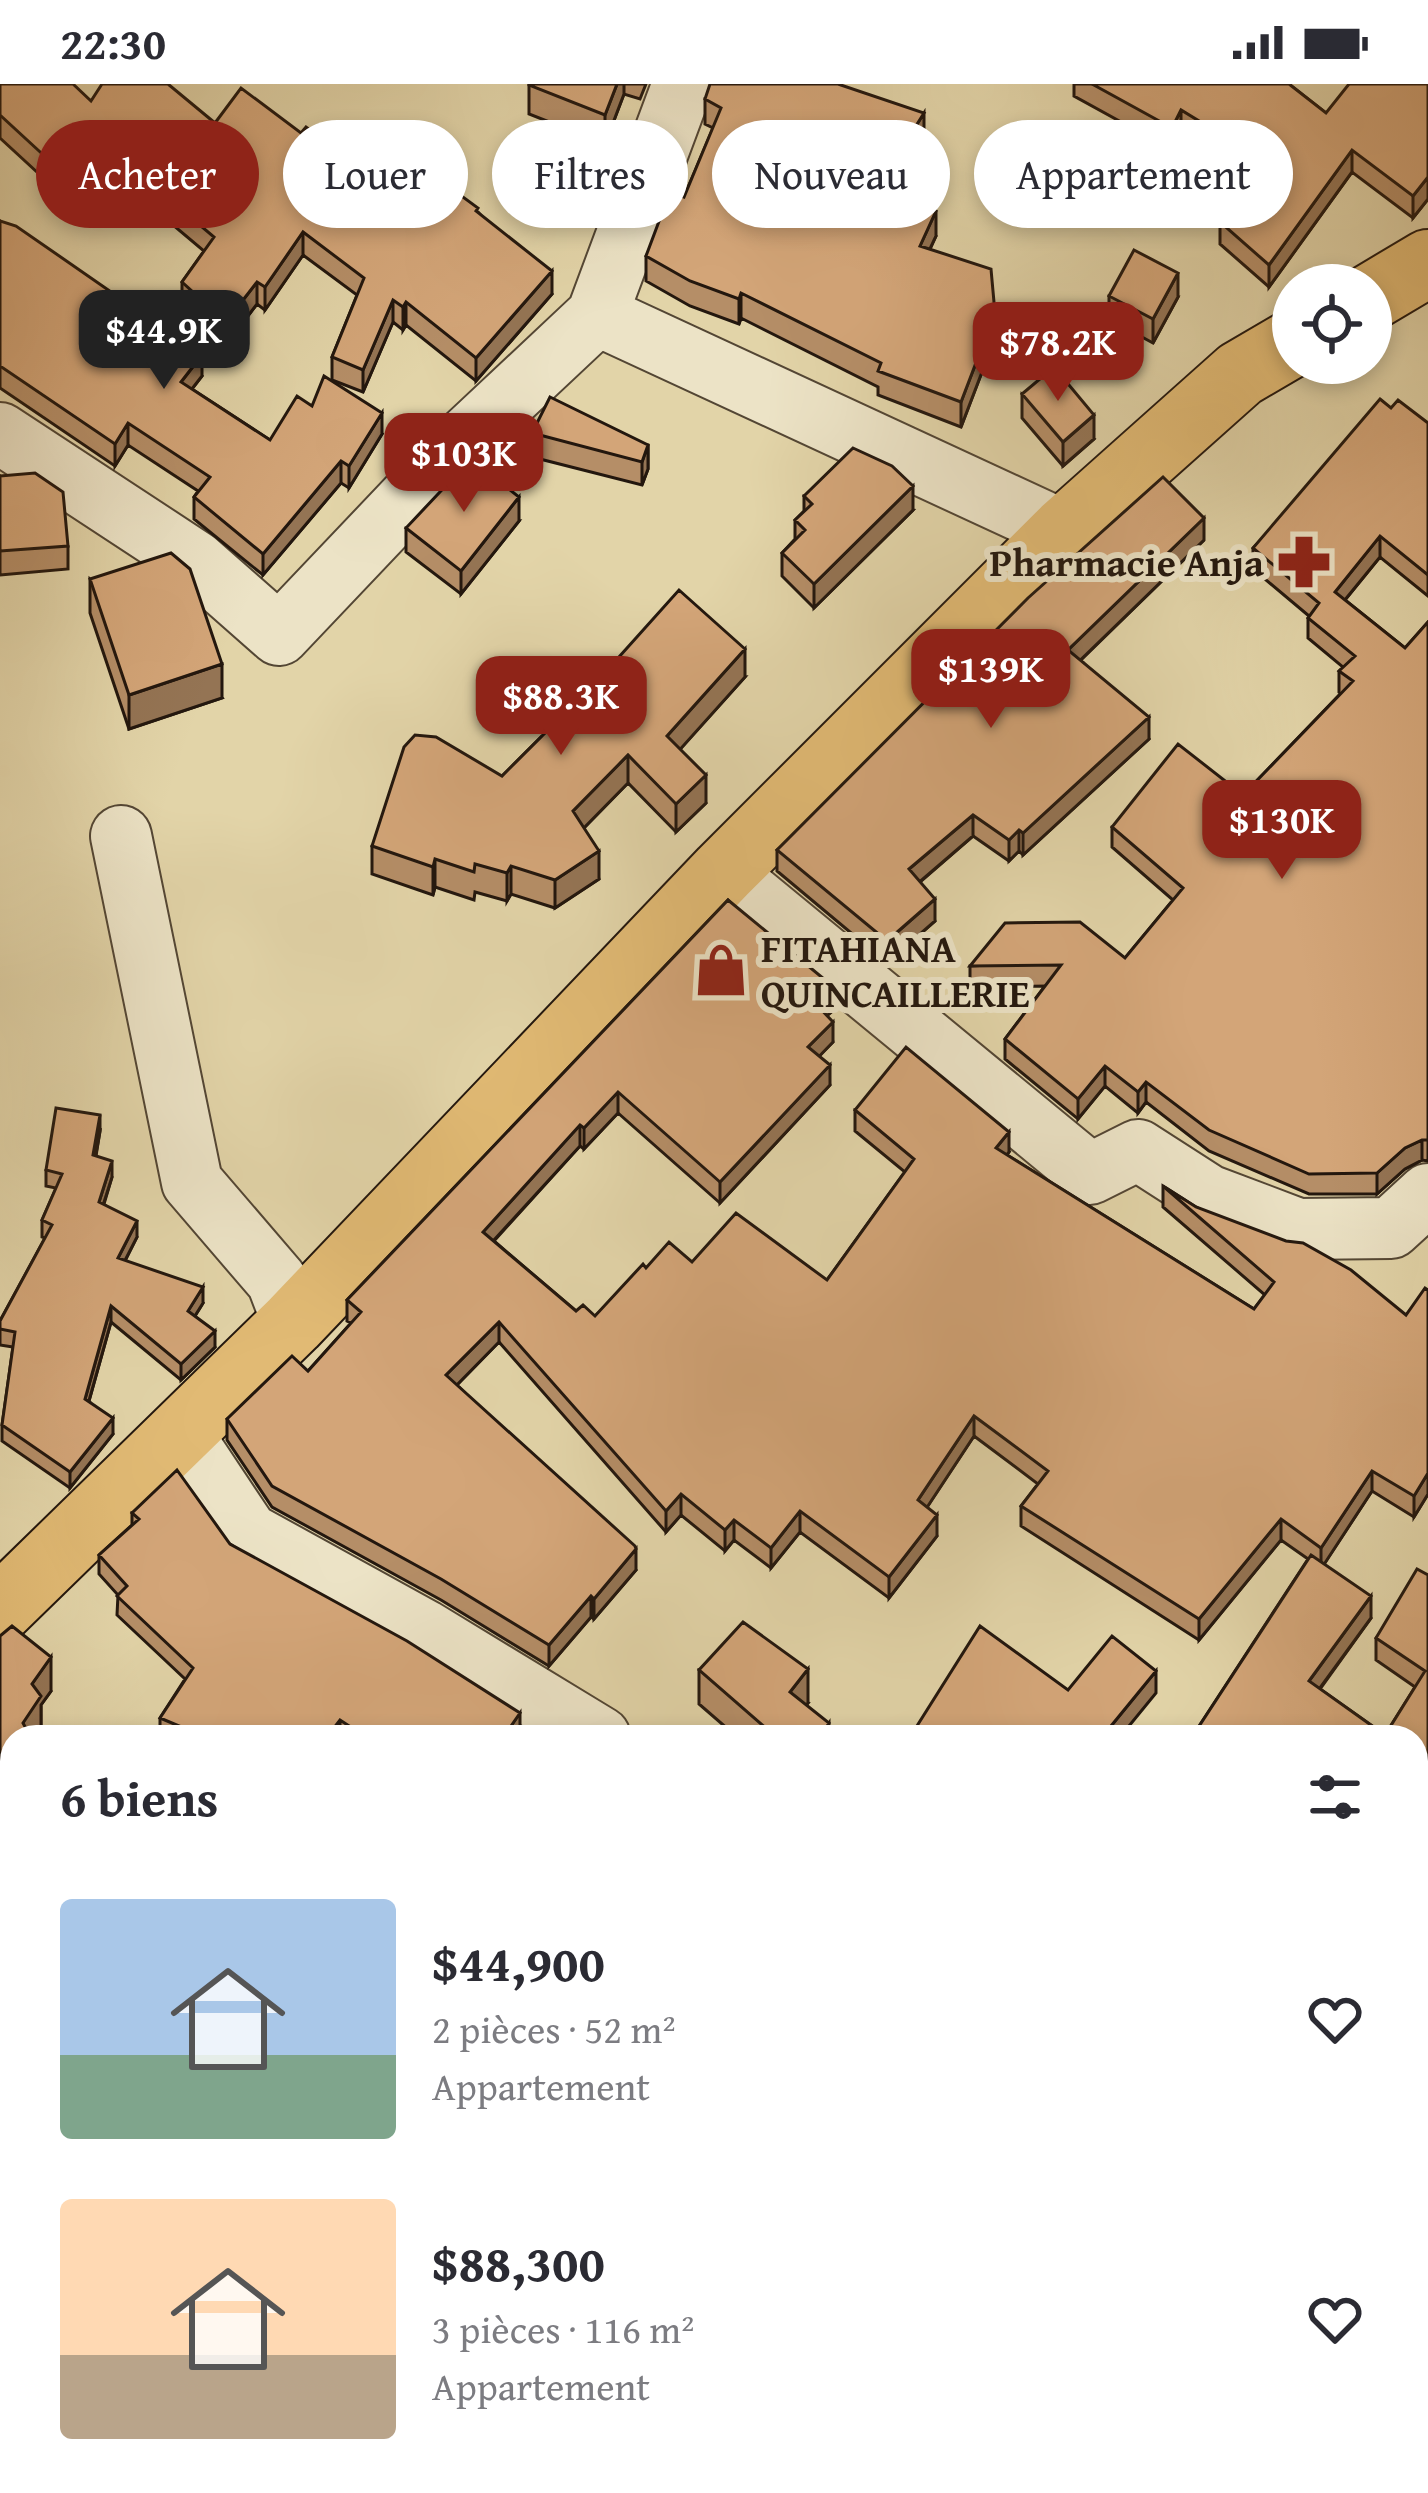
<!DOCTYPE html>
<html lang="fr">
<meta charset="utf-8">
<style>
:root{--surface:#fff;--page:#f2f2f3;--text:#2b2b33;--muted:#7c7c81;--accent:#8f2418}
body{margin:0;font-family:"Gentium Book Plus",serif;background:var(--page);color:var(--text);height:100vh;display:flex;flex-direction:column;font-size:45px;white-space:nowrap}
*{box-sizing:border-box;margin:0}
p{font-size:39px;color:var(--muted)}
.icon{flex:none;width:66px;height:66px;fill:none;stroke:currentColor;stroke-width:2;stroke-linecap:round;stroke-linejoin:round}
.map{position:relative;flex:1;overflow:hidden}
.side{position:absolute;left:0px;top:1641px;width:1428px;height:768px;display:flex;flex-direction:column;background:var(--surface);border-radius:36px 36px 0 0;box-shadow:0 6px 18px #0003}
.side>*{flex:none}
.guide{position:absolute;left:36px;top:36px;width:1356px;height:108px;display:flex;gap:24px}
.buttons{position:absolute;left:1272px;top:180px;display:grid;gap:24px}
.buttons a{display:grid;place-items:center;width:120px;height:120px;border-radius:50%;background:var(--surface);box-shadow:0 6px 18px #0003;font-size:60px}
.price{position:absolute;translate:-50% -102px;padding:0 27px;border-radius:24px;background:var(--accent);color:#fff;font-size:39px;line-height:78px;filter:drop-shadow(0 3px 6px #0008)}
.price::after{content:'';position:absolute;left:50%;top:72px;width:36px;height:27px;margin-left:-18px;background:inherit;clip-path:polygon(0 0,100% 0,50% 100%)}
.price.selected{background:#222;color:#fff}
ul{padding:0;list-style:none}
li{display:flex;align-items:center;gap:36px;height:300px;padding:0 60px}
li span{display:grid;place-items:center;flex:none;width:336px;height:240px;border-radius:12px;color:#555}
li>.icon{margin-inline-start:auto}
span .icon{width:144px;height:144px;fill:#fffc;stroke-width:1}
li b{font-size:51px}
h2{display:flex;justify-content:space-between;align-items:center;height:144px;padding:0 60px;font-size:51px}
.chip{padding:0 42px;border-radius:54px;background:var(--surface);box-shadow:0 6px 18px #0003;font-size:42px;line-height:108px}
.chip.selected{background:var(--accent);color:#fff}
.status{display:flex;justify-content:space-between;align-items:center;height:84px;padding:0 60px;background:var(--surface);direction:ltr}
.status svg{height:33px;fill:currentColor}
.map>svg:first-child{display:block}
</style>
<div class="status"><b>22:30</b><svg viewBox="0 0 49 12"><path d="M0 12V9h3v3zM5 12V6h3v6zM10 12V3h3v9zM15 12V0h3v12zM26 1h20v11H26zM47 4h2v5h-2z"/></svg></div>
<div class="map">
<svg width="1428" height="2409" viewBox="0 0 1428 2409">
<rect width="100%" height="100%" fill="#e2d4a8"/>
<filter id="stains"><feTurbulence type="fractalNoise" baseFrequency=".00167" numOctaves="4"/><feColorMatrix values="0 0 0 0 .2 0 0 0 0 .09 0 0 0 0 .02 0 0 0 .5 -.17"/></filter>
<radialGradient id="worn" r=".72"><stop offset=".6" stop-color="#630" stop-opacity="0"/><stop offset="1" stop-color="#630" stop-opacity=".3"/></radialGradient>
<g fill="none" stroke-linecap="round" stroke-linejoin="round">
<defs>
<path id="minor" d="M683,0L597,231L1064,447
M0,349L195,477L279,551L467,353L597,231
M121,752L192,1098L277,1197L293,1239
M723,788L1090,1090L1138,1066L1208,1111L1298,1145L1391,1144L1428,1110
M180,1347L248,1449L424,1546L600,1653
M1416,1979L1428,1958"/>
<path id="major" d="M1371,213L1428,179
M0,1525L293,1239L723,788L1064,447L1240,290L1293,259"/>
</defs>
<!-- minor casing -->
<use href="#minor" stroke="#534634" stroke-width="64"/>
<!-- major casing -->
<use href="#major" stroke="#23170e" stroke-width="70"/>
<!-- minor -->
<use href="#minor" stroke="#ece3c6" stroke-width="60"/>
<!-- major -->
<use href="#major" stroke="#e1ba74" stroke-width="66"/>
</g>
<!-- wall -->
<path fill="#b58e67" stroke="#23170e" stroke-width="3" d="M0,0L215,39L301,49L399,97L478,128L552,210L476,297L406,241L403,246L393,238L363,308L332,296V273L357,211L303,171L265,226L257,220L226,261L182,221V198L204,167L84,66L51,101L0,54Z
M529,0H646L640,15L624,10L605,60L529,30Z
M1074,0H1289L1326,29L1428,0V115L1413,134L1352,88L1269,203L1220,160V138L1231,79L1181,48L1172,66L1074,12Z
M705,15L924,54L891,106L936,152L930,165L995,254L961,343L878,311V303L741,234L739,240L690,222L646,197V172L684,113L713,44L705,40Z
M0,137L202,292L192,305L270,356L312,322L382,350L349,404L341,399L263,491L194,435V413L198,407L128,361L115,382L0,304Z
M1109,212L1178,213L1153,259L1109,235Z
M1022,310L1094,355L1063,382L1022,334Z
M1391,324L1428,339V512L1380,473L1345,516L1405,564L1428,538V1077L1422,1076L1405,1085L1377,1110H1309L1209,1067L1146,1018L1138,1029L1105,1002L1078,1035L1005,975V955L1045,902L970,903V882L1125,874L1173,816L1112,763V743L1243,711L1341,609L1339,608V587L1343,583L1308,554V534L1309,532L1253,485V464Z
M532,349L648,361V385L642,401L532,373Z
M0,392L68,462V485L0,491Z
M804,412L913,426L814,524L782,492V469L795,455V436L804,427Z
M519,437L461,510L406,468V444Z
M1204,456L1081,576L1149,655L1023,771L1019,767L1009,777L973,752L920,798L935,837L887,879L777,787V766Z
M90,495L222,614L129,645L90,529Z
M745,593L680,665L706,719L676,748L628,699L584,744L599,795L555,824L511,810L507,817L475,808L474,816L435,803L433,811L372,790V762L502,692L544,650L540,647V619L592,603Z
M728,816L835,925L827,931L833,958L819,972L830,1001L720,1119L618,1029L584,1065L580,1062L494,1157L576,1227L595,1232L646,1184L692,1178L827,1196L905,1088L855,1047V1026L1009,1068L1007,1071L1254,1225L1265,1211L1163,1123V1102L1196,1123L1406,1231L1428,1206V1410L1414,1433L1372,1407L1324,1480L1371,1534L1320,1605L1385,1651L1415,1603L1376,1576V1554L1428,1491V1924L1416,1653H1192L1308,1475L1281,1456L1199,1556L1021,1442V1422L1038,1400L974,1352L927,1423L937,1452L889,1514L800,1448L771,1484L734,1456L725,1467L681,1431L666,1448L499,1258L457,1301L636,1486L594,1535L591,1533L549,1582L441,1516L272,1423L227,1356V1335L308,1287L351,1239L347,1237V1216Z
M100,1047L96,1072L112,1093L104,1120L137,1153L125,1177L203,1219L195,1232L215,1263L181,1296L111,1238L89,1317L113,1350L70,1404L2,1357V1341L13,1263L0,1261V1237L45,1154L42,1153V1136L56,1104L46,1102V1086Z
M132,1429L230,1460L527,1653L160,1652V1634L185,1595L117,1531L118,1511L99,1490V1471L132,1441Z
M0,1552L51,1607L41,1621V1646L36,1653H12L2,1712L0,1710Z
M699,1586L808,1619L806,1621L829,1653H737L699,1620Z
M1428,1988V2027L1416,2020V1990Z
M1428,2072V2111L1421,2107V2085Z
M1428,2137V2297L1416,2292V2164Z
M777,2397H802L792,2409Z
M938,2397H1095L1088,2409H956Z"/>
<!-- shaded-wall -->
<path fill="#947454" stroke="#23170e" stroke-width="3" d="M617,0H624V10L605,60V31Z
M1181,26V48L1172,66V44Z
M924,29V54L879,126V101Z
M84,43V66L51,101V78Z
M1352,66V88L1269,203V181Z
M1428,93V115L1413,134V112Z
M936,127V152L920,186V162Z
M303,148V171L265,226V203Z
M552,187V210L476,297V274Z
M1178,189V213L1153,259V235Z
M257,198V220L226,261V238Z
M741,209V234L739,240V215Z
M393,216V238L363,308V286Z
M406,218V241L403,246V223Z
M995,229V254L961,343V318Z
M202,271V292L181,319V298Z
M382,329V350L349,404V382Z
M1094,331V355L1063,382V358Z
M128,339V361L115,382V360Z
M648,361V385L642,401V378Z
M341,377V399L263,491V470Z
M913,402V426L814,524V500Z
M519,413V437L461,510V487Z
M1204,434V456L1068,588V566Z
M1380,452V473L1335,528V508Z
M745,565V593L667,680V652Z
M222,580V614L129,645V611Z
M1149,633V655L1023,771V749Z
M628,671V699L573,755V727Z
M706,691V719L676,748V720Z
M973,731V752L909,807V785Z
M1019,746V767L1009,777V756Z
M599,767V795L555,824V796Z
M435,775V803L433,811V783Z
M511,782V810L507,817V789Z
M935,815V837L887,879V857Z
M835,904V925L816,941V920Z
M833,938V958L808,984V963Z
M830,981V1001L720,1119V1098Z
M1105,982V1002L1078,1035V1015Z
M1146,998V1018L1138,1029V1008Z
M618,1008V1029L584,1065V1044Z
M100,1031V1047L93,1087V1071Z
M580,1041V1062L483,1168V1148Z
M1009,1048V1068L996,1085V1064Z
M1422,1056V1076L1405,1085L1377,1110V1089L1405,1064Z
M112,1077V1093L99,1134V1118Z
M137,1137V1153L118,1190V1174Z
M203,1203V1219L188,1243V1227Z
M111,1222V1238L85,1331V1315Z
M499,1238V1258L446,1312V1291Z
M215,1247V1263L181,1296V1280Z
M974,1332V1352L918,1437V1416Z
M113,1334V1350L70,1404V1388Z
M1372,1387V1407L1321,1485V1464Z
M1428,1389V1410L1414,1433V1412Z
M681,1410V1431L666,1448V1427Z
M800,1427V1448L771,1484V1464Z
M937,1431V1452L889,1514V1493Z
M1281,1435V1456L1199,1556V1535Z
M734,1436V1456L725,1467V1446Z
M636,1465V1486L594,1535V1515Z
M591,1512V1533L549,1582V1561Z
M1371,1512V1534L1309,1619V1597Z
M51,1573V1607L41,1621V1646L36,1653H23V1639L32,1600Z
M808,1585V1619L790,1642V1608Z
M1156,1587V1609L1120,1653H1102Z
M520,1629V1647L511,1642Z
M340,1636V1653H327Z
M829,1639V1653H820Z
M12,1667V1701L2,1712V1678Z
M1427,1901V1924L1416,1927V1905Z
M792,2397H802L792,2409Z
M1082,2397H1095L1088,2409H1074Z"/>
<!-- building -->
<path fill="#d3a578" stroke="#23170e" stroke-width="3" d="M0,0H73L91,17L102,0H168L215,39L241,4L301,49L306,43L339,67L346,57L399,97L414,77L478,124L476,127L552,187L476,274L406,218L403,223L393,216L363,286L332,273L364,194L303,148L265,203L257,198L226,238L182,198L214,153L84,43L51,78L0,31Z
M529,0H617L605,31L529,1Z
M710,0H838L924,29L879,101L936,127L920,162L991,185L995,229L961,318L878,287L881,279L741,209L739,215L690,197L646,172L670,108L684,113L721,24L705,15Z
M1092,0H1289L1326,29L1349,0H1428V93L1413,112L1352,66L1269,181L1220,138L1235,59L1181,26L1172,44Z
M0,137L16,142L202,271L181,298L270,356L297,312L312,322L324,292L382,329L349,382L341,377L263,470L194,413L210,393L128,339L115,360L0,282Z
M1134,166L1178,189L1153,235L1109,212Z
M1054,283L1094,331L1063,358L1022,310Z
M550,313L648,361L642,378L532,349Z
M1380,315L1391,324L1398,316L1428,339V491L1380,452L1335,508L1405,564L1428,538V1056H1422L1405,1064L1377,1089L1309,1090L1209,1046L1146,998L1138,1008L1105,982L1078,1015L1005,955L1061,881L970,882L1005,839L1080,838L1125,874L1183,804L1112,743L1178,660L1243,711L1353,597L1339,587L1355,572L1308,534L1319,519L1253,464Z
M853,364L892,382L913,402L814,500L782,469L805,446L795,436L812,420L804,412Z
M471,375L519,413L461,487L406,444Z
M35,389L63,408L68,462L0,467V392Z
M1163,393L1204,434L1068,566L1149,633L1023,749L1019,746L1009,756L973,731L909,785L935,815L887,857L777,766L1028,514Z
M171,469L190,485L222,580L129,611L90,495Z
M679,506L745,565L667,652L706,691L676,720L628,671L573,727L599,767L555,796L511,782L507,789L475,780L474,788L435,775L433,783L372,762L404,663L415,651L436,653L502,692L558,636L540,619L574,586L592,603Z
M728,816L835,904L816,920L833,938L808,963L830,981L720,1098L618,1008L584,1044L580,1041L483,1148L576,1227L583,1221L595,1232L643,1180L646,1184L669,1158L692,1178L736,1129L827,1196L914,1075L855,1026L906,963L1009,1048L996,1064L1254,1225L1274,1198L1163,1102L1196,1123L1286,1157L1303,1159L1351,1186L1406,1231L1425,1204L1428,1206V1389L1414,1412L1372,1387L1321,1464L1281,1435L1199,1535L1021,1422L1048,1387L974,1332L918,1416L937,1431L889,1493L800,1427L771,1464L734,1436L725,1446L681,1410L666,1427L499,1238L446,1291L635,1462L636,1465L594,1515L591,1512L549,1561L441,1495L272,1402L227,1335L292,1272L308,1287L361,1228L347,1216Z
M56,1024L100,1031L93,1071L112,1077L99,1118L137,1137L118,1174L203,1203L188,1227L215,1247L181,1280L111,1222L85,1315L113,1334L70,1388L2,1341L15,1248L0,1245V1237L52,1141L42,1136L62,1090L46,1086Z
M177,1386L230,1460L407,1557L520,1629L511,1642L527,1653H366L340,1636L327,1653H298L294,1650L293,1653H205L160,1634L193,1584L117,1512L127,1502L99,1471L139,1435L132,1429Z
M1311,1471L1371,1512L1309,1597L1385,1651L1425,1587L1376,1554L1417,1485L1428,1491V1902L1416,1905V1653H1293L1284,1646L1279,1653H1192Z
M743,1538L808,1585L790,1608L829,1639L820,1653H776L699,1586Z
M12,1542L51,1573L32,1600L41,1612L23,1639L28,1648L24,1653H12V1667L2,1678L0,1676V1552Z
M980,1542L1068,1606L1112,1552L1156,1587L1102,1653H910Z
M1428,1988V2005L1416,1998V1990Z
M1428,2072V2089L1421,2085Z
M1428,2136V2275L1416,2269V2164Z
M564,2397H672L693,2409H565L560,2407Z
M971,2397H1082L1074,2409H976L980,2403Z"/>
<!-- icons -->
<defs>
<symbol id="pharmacy-bare" viewBox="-9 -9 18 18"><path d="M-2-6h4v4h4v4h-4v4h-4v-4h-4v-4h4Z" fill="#8f2418" stroke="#ece3c6" stroke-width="2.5" paint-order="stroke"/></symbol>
<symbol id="shop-bare" viewBox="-9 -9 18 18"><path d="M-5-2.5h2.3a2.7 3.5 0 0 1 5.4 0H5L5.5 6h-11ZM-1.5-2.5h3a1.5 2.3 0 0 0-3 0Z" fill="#8f2418" stroke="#ece3c6" stroke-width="2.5" paint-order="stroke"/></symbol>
</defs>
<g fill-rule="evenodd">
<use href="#pharmacy-bare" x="1266" y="440" width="76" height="76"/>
<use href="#shop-bare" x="683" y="848" width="76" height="76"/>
</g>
<g text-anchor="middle" stroke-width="12" stroke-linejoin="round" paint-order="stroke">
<!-- poi labels -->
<g font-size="39" font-weight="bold" fill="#23170e" stroke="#ece3c6" text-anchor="end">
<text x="1264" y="492">Pharmacie Anja</text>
<text x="761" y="878" text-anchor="start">FITAHIANA<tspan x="761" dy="45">QUINCAILLERIE</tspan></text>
</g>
</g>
<rect width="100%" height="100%" filter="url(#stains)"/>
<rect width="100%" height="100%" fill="url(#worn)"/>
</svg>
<div class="buttons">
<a><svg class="icon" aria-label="locate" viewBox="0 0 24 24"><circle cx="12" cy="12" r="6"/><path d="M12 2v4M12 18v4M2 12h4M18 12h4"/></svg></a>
</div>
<b class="price selected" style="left:164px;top:308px">$44.9K</b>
<b class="price" style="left:1058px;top:320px">$78.2K</b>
<b class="price" style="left:464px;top:431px">$103K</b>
<b class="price" style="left:991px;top:647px">$139K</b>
<b class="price" style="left:561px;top:674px">$88.3K</b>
<b class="price" style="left:1282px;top:798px">$130K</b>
<div class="guide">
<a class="chip selected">Acheter</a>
<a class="chip">Louer</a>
<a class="chip">Filtres</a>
<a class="chip">Nouveau</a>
<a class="chip">Appartement</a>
</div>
<section class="side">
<h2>6 biens<svg class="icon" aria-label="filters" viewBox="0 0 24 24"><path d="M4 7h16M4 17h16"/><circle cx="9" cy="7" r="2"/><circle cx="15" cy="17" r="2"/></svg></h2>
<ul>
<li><span style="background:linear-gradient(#a9c7e8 65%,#7fa58c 0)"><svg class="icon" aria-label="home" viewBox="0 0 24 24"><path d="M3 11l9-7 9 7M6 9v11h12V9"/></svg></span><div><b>$44,900</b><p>2 pièces · 52 m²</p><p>Appartement</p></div><svg class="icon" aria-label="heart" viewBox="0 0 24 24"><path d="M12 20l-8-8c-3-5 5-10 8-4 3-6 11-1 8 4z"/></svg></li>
<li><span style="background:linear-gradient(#ffd9b3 65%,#b9a48a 0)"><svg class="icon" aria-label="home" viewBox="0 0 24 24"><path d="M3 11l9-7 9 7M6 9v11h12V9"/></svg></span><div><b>$88,300</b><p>3 pièces · 116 m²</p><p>Appartement</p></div><svg class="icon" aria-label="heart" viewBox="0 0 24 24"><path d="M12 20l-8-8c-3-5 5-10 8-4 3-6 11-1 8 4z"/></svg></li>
</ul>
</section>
</div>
